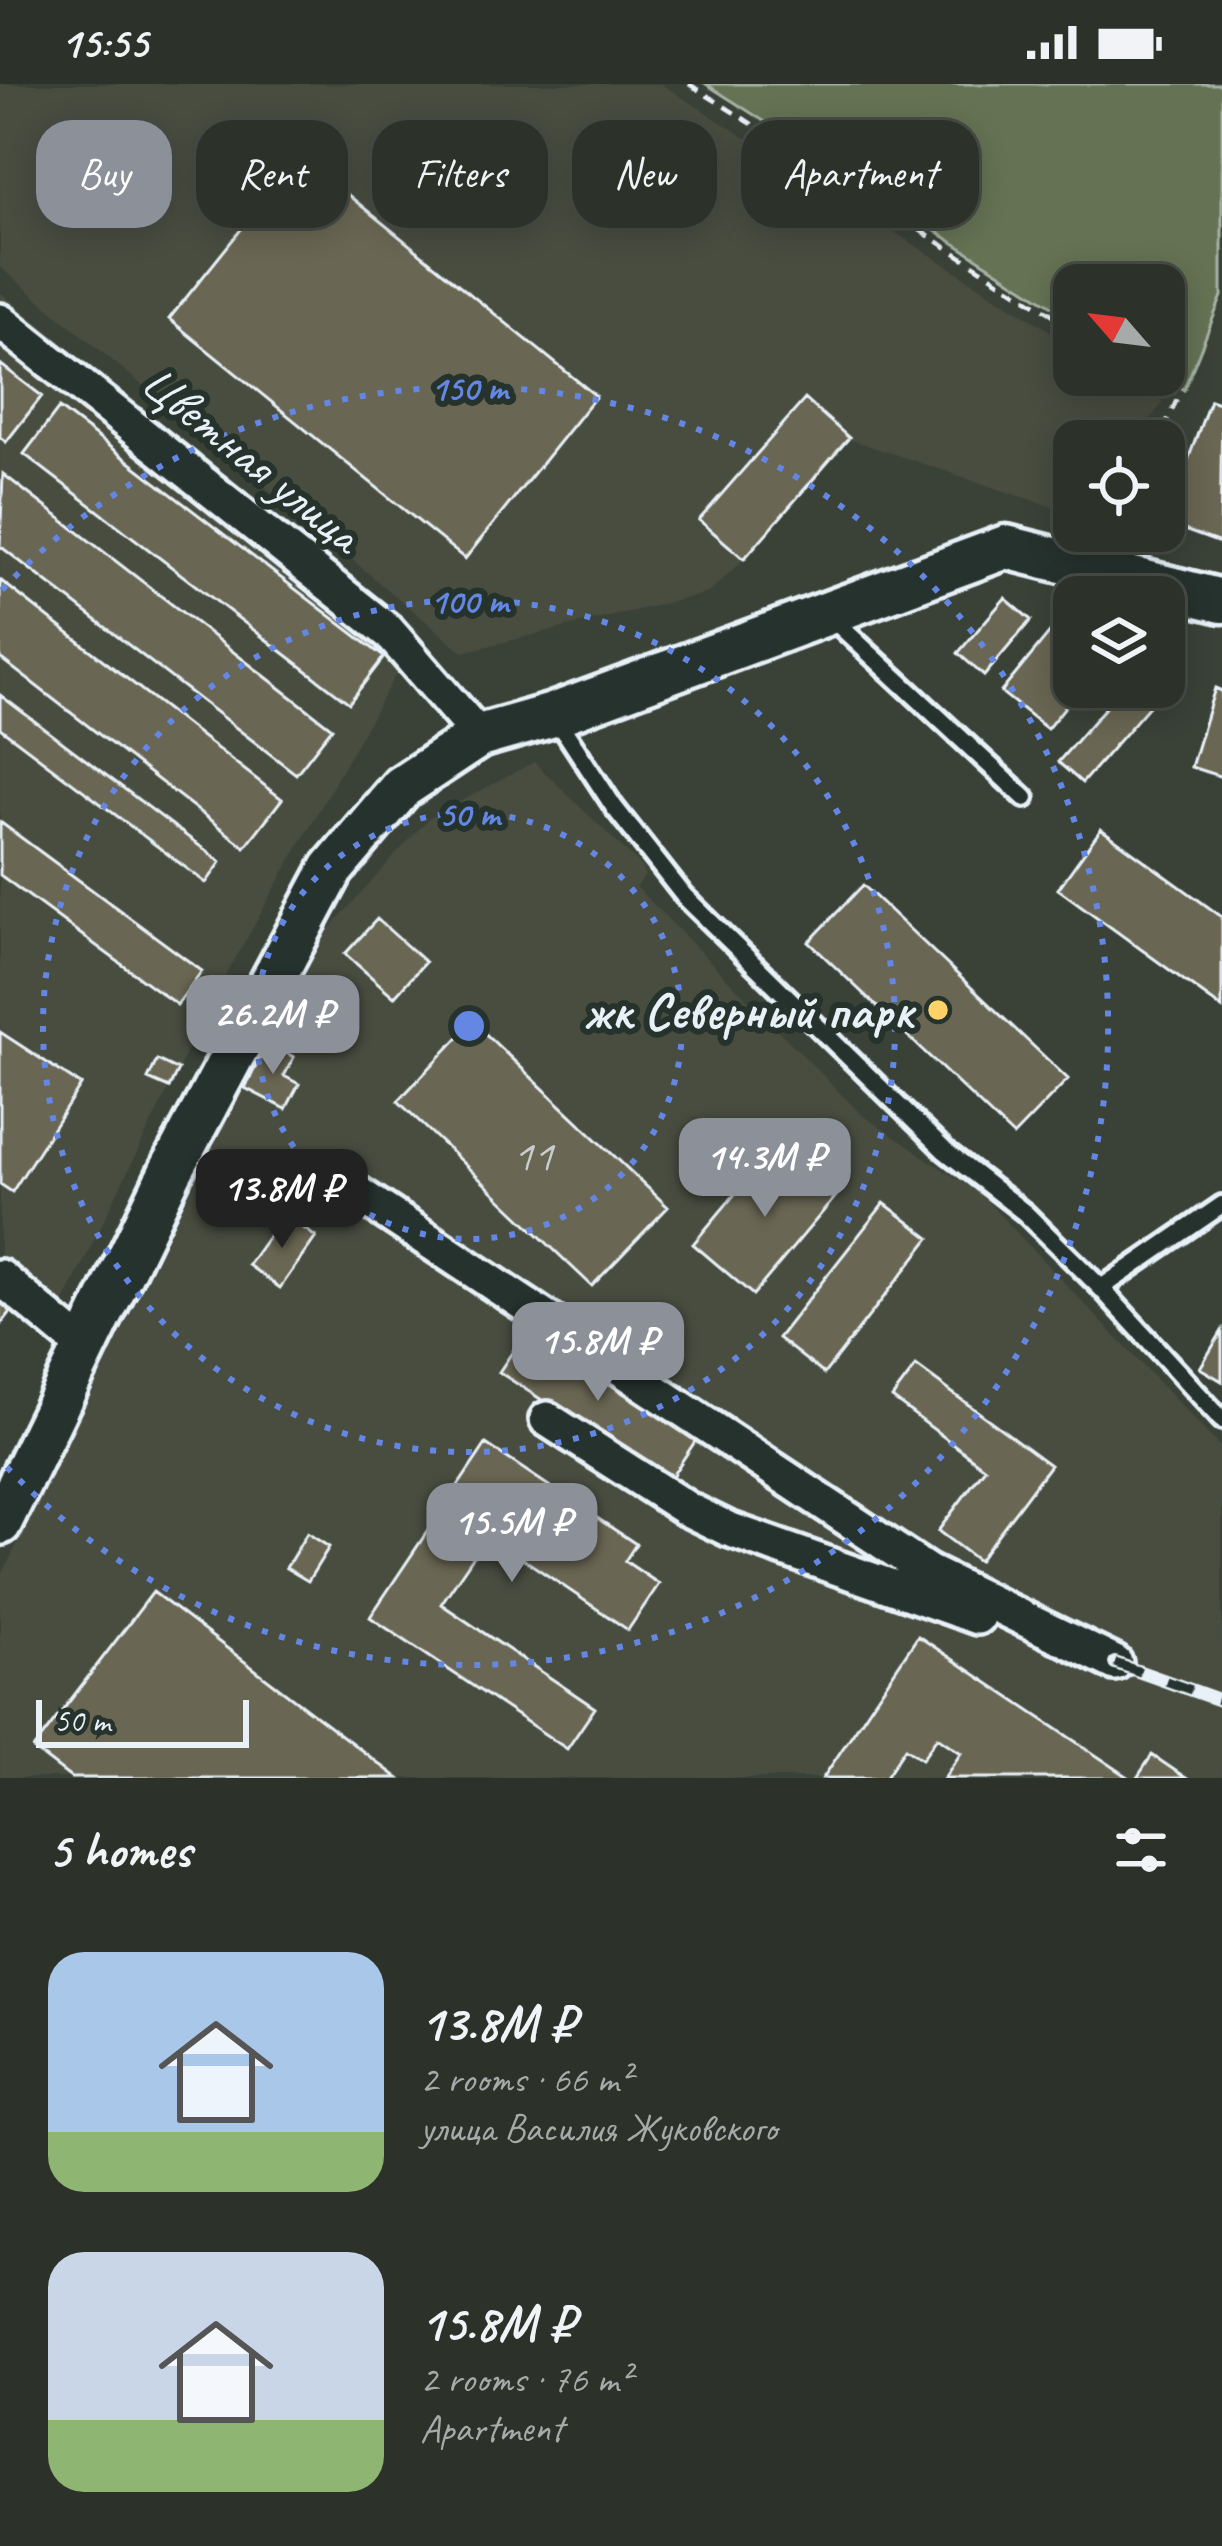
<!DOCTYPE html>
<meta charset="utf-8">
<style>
:root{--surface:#2c322a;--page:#383e36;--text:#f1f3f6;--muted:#a6aaa8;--line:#484d47;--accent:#8c9099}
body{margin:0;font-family:Caveat,sans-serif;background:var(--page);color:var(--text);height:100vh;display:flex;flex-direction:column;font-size:45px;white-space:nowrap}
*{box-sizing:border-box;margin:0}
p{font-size:39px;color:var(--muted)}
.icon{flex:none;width:66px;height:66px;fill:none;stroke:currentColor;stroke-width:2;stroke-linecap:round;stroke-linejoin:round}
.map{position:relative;height:1694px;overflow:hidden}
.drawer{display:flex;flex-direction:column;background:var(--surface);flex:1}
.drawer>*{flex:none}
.banner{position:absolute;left:36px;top:36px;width:1152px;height:108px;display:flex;gap:24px}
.needle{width:78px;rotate:298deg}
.tools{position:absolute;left:1053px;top:180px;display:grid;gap:24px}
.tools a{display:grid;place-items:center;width:132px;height:132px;border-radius:24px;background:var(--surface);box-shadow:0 6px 30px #0003,0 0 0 3px var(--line);font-size:60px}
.scale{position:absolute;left:36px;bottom:30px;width:213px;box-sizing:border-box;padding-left:12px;border:6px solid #e8f1f8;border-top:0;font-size:33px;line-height:42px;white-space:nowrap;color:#e8f1f8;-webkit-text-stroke:9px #26332d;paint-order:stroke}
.price{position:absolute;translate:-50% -102px;padding:0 27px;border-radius:24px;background:var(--accent);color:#fff;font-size:39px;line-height:78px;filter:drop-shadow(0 3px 6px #0008)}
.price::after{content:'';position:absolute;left:50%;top:72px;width:36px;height:27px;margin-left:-18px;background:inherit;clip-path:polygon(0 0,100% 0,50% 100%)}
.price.active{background:#222;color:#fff}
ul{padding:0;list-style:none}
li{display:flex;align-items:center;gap:36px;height:300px;padding:0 48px}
li span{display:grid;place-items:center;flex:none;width:336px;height:240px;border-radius:36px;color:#555}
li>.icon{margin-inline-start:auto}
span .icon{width:144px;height:144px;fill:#fffc;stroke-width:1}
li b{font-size:51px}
h2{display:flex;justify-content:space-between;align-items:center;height:144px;padding:0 48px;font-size:51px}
.chip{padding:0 42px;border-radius:36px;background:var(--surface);box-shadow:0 6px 30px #0003,0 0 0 3px var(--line);font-size:42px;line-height:108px}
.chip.active{background:var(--accent);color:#fff}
.status{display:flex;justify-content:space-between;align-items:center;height:84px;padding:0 60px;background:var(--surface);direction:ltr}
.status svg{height:33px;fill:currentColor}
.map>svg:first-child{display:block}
</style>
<div class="status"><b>15:55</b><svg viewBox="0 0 49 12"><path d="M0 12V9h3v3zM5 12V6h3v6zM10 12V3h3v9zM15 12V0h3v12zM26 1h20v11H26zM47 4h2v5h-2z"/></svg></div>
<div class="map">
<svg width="1222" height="1694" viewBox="0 0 1222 1694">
<rect width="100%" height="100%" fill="#3a4238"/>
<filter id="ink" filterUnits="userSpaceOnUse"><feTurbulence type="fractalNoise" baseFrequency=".00833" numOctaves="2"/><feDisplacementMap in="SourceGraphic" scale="24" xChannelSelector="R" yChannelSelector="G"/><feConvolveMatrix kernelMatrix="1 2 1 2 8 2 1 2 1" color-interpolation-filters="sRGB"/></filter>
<g filter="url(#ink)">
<!-- built -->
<path fill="#484d40" d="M0,0H661L1074,262V291H1120L1163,318L1134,357H1074V430L849,355L744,475L708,509L463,568L0,183Z
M0,208L420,547L212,916L59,1228L0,1180Z
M534,678L641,782L645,792L636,803L862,1031L981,1111L1222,1365V1694H0V1495L298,890L338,835L428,735Z"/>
<!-- green -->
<path fill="#657253" stroke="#a6b2a6" stroke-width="3" d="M706,0H1222V212L1184,306L1160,291H1164V201H1074V236Z"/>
<!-- building -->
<path fill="#696652" stroke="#e8f1f8" stroke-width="3" d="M300,72L596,312L465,475L169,235Z
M0,280L42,312L6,358L0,353Z
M805,315L849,354L744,475L699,436Z
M1210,316L1222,320L1220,459L1165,439Z
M59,324L384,573L349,619L24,370Z
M3,390L332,644L296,690L0,462Z
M0,496L282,715L245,763L0,574Z
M1005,514L1031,536L984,592L958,569Z
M1057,540L1074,555V603H1081L1047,645L1001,608Z
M1164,564L1184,582L1082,699L1058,678L1123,603H1164Z
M1215,604L1222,607V693L1191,683Z
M0,611L221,778L206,799L0,644Z
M0,738L202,887L177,921L0,791Z
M1101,745L1222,833V924L1058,805Z
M863,801L1068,995L1013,1052L809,858Z
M377,835L425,878L394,913L345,870Z
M473,938L668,1123L592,1202L398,1017Z
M0,948L81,1001L12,1108L0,1100Z
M267,960L294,973L284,992L299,1000L286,1025L245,1004Z
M157,976L178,986L169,1004L148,995Z
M777,1060L837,1111L753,1211L693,1160Z
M884,1119L930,1154L824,1290L778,1254Z
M284,1130L316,1153L280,1204L248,1181Z
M0,1215L13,1225L0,1242Z
M529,1243L698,1353L668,1398L499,1288Z
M1222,1247V1297L1200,1284Z
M916,1282L1050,1381L978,1477L938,1447L985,1384L892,1314Z
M486,1360L636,1460L625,1477L659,1500L628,1546L488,1451L441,1520L595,1624L567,1665L370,1533Z
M307,1449L329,1463L308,1497L286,1484Z
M153,1508L398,1694H71L33,1665Z
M918,1552L1130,1694H944L961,1669L937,1653L922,1675L905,1664L885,1694H823Z
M1152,1671L1186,1694H1137Z"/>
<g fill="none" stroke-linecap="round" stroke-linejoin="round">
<defs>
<path id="service" d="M828,531L1025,714
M554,631L614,723L684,812L945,1067L1025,1129L1101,1204L1222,1336
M1101,1204L1222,1121"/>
<path id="minor" d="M0,237L389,548L479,652
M354,1107L928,1488L1115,1579
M0,1193L85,1264
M547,1335L687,1425L728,1445L977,1533"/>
<path id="tertiary" d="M0,1439L171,1087L332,785L402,703L479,652L553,631L1006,463L1222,517"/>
</defs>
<!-- service casing -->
<use href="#service" stroke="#e8f1f8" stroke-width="26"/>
<!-- minor casing -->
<use href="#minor" stroke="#e8f1f8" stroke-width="42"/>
<!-- tertiary casing -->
<use href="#tertiary" stroke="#e8f1f8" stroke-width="51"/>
<!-- path -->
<path stroke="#e8f1f8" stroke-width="4.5" stroke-dasharray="12 9" stroke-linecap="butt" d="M689,0L1074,244
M1148,291L1179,311L1158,357"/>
<!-- service -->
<use href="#service" stroke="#26332d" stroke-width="16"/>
<!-- minor -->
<use href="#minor" stroke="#26332d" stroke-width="33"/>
<!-- tertiary -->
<use href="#tertiary" stroke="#26332d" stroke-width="42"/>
<defs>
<path id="rail" d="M1115,1579L1222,1617"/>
</defs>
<!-- rail casing -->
<use href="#rail" stroke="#e8f1f8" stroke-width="14"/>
<!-- rail -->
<use href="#rail" stroke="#26332d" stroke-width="9" stroke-dasharray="27" stroke-linecap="butt"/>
</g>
</g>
<!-- distance rings -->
<g fill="none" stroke="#6487e3" stroke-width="6" stroke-dasharray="6 12">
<circle cx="469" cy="942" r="213"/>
<circle cx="469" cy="942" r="426"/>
<path d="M2 506A639 639 0 1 1 2 1378"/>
</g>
<!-- markers -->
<circle fill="#ffd166" stroke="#26332d" stroke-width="4.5" cx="938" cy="926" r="12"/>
<g text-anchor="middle" stroke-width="12" stroke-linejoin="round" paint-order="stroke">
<!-- number labels -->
<g font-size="45" fill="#c8cece">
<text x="533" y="1086">11</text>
</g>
<!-- street labels -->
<g font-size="51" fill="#e8f1f8" stroke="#26332d">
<text transform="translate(252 373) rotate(39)" y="18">Цветная улица</text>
</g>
<!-- poi labels -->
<g font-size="51" font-weight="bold" fill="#e8f1f8" stroke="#26332d" text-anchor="end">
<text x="914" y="944">жк Северный парк</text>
</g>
</g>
<circle cx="469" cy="942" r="18" fill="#6487e3" stroke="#26332d" stroke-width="6"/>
<g font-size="36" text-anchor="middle" font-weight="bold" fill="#6487e3" stroke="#26332d" stroke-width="12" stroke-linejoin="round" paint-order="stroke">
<text x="469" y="316">150 m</text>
<text x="469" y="529">100 m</text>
<text x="469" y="742">50 m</text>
</g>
</svg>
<div class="tools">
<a><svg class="needle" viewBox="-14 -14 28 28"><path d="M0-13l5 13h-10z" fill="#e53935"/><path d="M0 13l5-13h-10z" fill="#a6aaa8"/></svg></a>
<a><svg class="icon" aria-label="locate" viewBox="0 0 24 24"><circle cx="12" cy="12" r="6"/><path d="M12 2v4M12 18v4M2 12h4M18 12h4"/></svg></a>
<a><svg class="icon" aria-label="layers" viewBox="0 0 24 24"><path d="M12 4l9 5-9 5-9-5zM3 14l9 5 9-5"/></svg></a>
</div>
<div class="scale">50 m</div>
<b class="price" style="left:273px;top:993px">26.2M ₽</b>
<b class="price" style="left:765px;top:1136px">14.3M ₽</b>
<b class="price active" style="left:282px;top:1167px">13.8M ₽</b>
<b class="price" style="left:598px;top:1320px">15.8M ₽</b>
<b class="price" style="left:512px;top:1501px">15.5M ₽</b>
<div class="banner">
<a class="chip active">Buy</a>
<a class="chip">Rent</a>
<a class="chip">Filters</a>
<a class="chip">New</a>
<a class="chip">Apartment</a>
</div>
</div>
<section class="drawer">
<h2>5 homes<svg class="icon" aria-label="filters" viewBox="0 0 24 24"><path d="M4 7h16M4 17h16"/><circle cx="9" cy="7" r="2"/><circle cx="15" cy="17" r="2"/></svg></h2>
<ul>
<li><span style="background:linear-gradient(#a9c7e8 75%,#8fb573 0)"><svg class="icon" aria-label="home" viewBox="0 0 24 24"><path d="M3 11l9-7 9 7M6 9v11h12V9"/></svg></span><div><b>13.8M ₽</b><p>2 rooms · 66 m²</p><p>улица Василия Жуковского</p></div></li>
<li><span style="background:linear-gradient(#c9d6e8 70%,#8fb573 0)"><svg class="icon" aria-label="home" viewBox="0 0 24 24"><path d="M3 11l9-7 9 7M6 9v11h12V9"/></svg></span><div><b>15.8M ₽</b><p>2 rooms · 76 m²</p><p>Apartment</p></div></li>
</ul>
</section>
